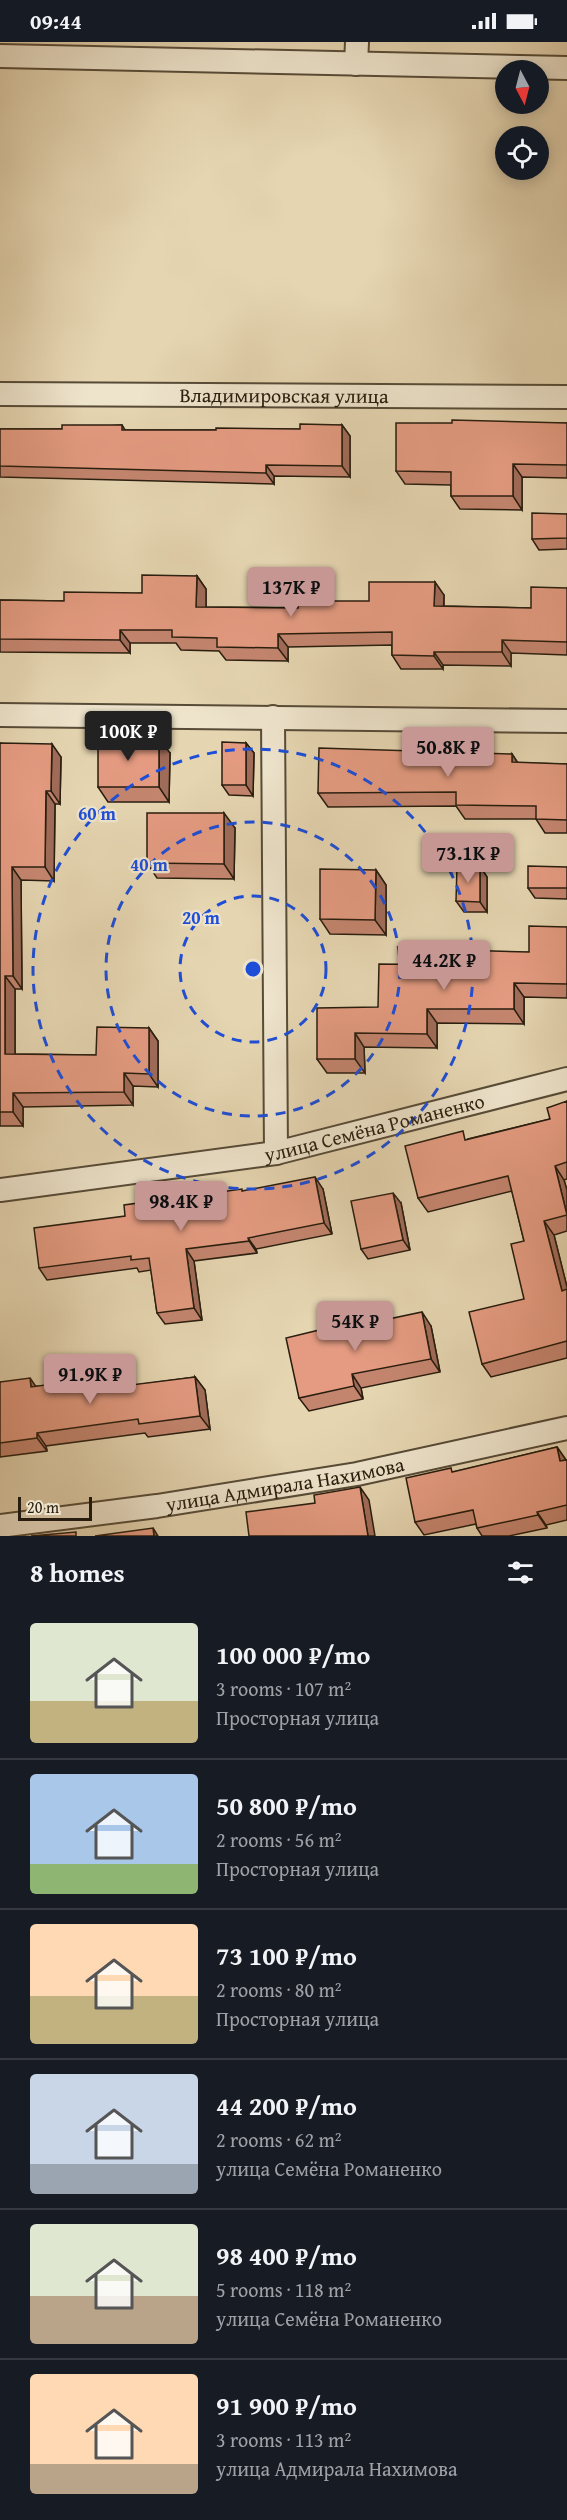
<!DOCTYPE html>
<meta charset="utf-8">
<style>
:root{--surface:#171b24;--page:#242831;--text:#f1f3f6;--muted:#9ea1a6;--line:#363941;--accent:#c59692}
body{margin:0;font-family:"Gentium Book Plus",serif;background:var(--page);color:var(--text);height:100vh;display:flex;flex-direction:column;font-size:22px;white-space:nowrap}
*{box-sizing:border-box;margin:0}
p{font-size:20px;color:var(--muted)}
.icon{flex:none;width:33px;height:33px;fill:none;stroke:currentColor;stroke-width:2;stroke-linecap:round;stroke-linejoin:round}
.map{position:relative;height:1494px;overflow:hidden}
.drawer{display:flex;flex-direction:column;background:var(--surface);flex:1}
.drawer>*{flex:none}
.needle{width:39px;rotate:173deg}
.tools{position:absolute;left:495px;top:18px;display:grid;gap:12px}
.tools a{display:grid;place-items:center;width:54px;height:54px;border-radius:50%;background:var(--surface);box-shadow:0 3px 15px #0003;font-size:30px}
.scale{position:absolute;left:18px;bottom:15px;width:74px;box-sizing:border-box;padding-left:6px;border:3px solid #281d0e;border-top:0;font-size:16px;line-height:21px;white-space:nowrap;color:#281d0e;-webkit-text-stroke:4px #eee4cc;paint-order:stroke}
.price{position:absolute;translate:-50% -51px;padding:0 14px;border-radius:6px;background:var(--accent);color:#111;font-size:20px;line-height:39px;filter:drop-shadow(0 2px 3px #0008)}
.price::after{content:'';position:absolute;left:50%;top:36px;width:18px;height:14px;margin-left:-9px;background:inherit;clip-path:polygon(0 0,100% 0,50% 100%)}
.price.active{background:#222;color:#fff}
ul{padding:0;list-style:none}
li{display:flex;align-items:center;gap:18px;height:150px;padding:0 30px}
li+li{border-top:2px solid var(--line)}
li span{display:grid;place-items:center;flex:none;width:168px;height:120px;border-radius:6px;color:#555}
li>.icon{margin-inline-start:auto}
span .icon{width:72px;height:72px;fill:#fffc;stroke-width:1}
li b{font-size:26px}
h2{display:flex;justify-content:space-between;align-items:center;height:72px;padding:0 30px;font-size:26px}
.status{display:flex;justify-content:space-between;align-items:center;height:42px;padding:0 30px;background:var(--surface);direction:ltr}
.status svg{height:16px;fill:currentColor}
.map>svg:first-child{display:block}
</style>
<div class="status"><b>09:44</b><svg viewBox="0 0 49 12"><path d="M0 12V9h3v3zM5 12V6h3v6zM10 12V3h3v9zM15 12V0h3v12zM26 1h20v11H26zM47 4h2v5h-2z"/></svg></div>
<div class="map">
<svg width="567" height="1494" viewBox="0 0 567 1494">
<rect width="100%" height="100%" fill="#e5d5b1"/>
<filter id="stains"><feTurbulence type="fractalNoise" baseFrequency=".00333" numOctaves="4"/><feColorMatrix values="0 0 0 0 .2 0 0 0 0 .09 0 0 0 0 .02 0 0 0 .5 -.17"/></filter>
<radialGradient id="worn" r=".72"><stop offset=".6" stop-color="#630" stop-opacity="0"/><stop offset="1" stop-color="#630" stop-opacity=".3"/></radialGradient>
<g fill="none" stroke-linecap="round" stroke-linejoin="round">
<defs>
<g id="street">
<path d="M0,14L567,26"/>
<path d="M356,22L357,0"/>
<path id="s1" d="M0,352L567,355"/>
<path d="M0,673L567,679"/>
<path d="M273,675L276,1111"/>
<path id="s2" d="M0,1148L276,1111L567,1037"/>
<path id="s3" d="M0,1484L157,1464L357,1432L567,1386"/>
</g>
</defs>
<!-- street casing -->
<use href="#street" stroke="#574b37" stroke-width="26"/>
<!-- street -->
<use href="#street" stroke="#eee4cc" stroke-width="22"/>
</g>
<!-- wall -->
<path fill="#c4856f" stroke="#281d0e" stroke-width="1.5" d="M452,381H567V436L522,435V468L460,467L451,454V443L405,442L396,429Z
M122,383L125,388H216L300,387L342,383L350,394V435L274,434V442L0,435V387H62Z
M567,472V507L539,508L532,497Z
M197,534L206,547V565L298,566L444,553V564L531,566L567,546V613L511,611V624L443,623V627H401L392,613V603L288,605V619L226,618L219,609L181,608L176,601H130V611L0,610V558L64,559L142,551Z
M0,701L61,715L60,762H55L54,839L21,838L22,947H15V1012L96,1013L149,986L158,999V1045L133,1044V1063L23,1065V1084H0Z
M246,701L254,711L253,754L229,753L222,743Z
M170,711L169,760H108L98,745Z
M512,712L518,721L567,722V791H545L536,777H465L456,764L328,765L318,751Z
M235,786L234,837L157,836L147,821Z
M480,824L487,835V870H464L456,859Z
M567,825V857L535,856L528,846Z
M376,828L386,843V893L330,892L320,877Z
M567,885V956L524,955V982L437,981V1006L364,1005L365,1031H327L317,1017L378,965L459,923L529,910Z
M567,1059V1137L564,1138L567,1148V1189L554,1193L567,1245V1316L491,1335L482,1322L524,1257V1199L512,1149L428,1170L418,1156L468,1097L550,1077Z
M323,1147L332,1192L256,1207L257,1211L194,1219L202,1278L165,1282L157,1271L151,1228L139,1230L137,1226L47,1238L39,1226L125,1174L243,1149Z
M401,1161L410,1208L368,1217L361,1207Z
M340,1283L342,1286L431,1284L440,1330L361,1346L363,1357L309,1369L299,1356Z
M195,1335L205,1348L210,1387L148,1395L145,1391L46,1404L47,1409L0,1415V1340L35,1344L121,1345Z
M557,1405L566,1418H567V1478L546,1483L547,1486L509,1494H482L477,1486L476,1482L424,1493L415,1480L454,1430Z"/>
<!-- shaded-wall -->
<path fill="#a06c5a" stroke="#281d0e" stroke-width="1.5" d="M342,383L350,394V435L342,424Z
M513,422L522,435V468L513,454Z
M266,423L274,434V442L266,431Z
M197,534L206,547V578L196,565Z
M435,540L444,553L443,578L434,564Z
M120,588L130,601V611L120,598Z
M278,592L288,605V619L278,606Z
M502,598L511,611V624L502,610Z
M434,610L443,623V627L434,614Z
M159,696L170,711L169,760L159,745Z
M246,701L254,711L253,754L246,743Z
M52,702L61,715L60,762L51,749Z
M512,712L521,726L512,720Z
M46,749L55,762L54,839L45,825Z
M224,771L235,786L234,837L224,822Z
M480,824L487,835V870L480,860Z
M12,825L21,838L22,947L13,934Z
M376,828L386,843V893L375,878Z
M5,934L15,947V1025L5,1012Z
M514,941L524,955V982L514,967Z
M427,967L437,981V1006L427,992Z
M149,986L158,999V1045L149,1032Z
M355,991L364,1005L365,1031L355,1017Z
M124,1031L133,1044V1063L124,1050Z
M13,1051L23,1065V1084L13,1070Z
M555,1124L564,1138L567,1148V1173Z
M315,1135L323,1147L332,1192L324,1181Z
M393,1151L401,1161L410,1208L403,1198Z
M544,1179L554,1193L567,1245V1256L562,1249Z
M248,1196L256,1207L257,1211L249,1199Z
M186,1207L194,1219L202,1278L194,1266Z
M422,1270L431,1284L440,1330L431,1317Z
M352,1332L361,1346L363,1357L354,1344Z
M113,1334L122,1347L115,1345Z
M195,1335L205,1348L210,1387L200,1374Z
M30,1336L39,1349L31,1345Z
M37,1391L46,1404L47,1409L37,1396Z
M557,1405L566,1418L560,1419Z
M360,1445L369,1458L375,1494H368Z
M537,1470L546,1483L547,1486L538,1473Z
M153,1486L158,1494H154Z"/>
<!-- building -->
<path fill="#e49b81" stroke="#281d0e" stroke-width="1.5" d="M452,378L567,381V423L513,422V454H451V430L396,429V381H452Z
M300,382L342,383V424L266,423V431L0,424V387H62V383H122V388H216V386L300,387Z
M532,471L567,472V496L532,497Z
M142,533L197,534L196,565L298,566V559H369V540H435L434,564L531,566V545L567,546V600L502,598V610H434V614L392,613V590L278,592V606L217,605V596L172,595V588H120V598L0,597V558L64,559V550L142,551Z
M98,695L159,696V745H98Z
M222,700L246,701V743H222Z
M0,701L52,702L51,749H46L45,825H12L13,934H5V1012L96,1013L97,985L149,986V1032L124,1031V1050L13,1051V1070H0Z
M319,706L512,712V720L567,722V778L536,777V764L456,763V750L318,751Z
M147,771H224V822L147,821Z
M457,824H480V860L456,859Z
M528,824L567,825V846H528Z
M320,827L376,828L375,878L320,877Z
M529,884L567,885V942L514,941V967H427V992L355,991V1017H317V966L378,965L379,922L459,923V908L529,910Z
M567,1059V1120L555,1124L567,1173L544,1179L562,1249L567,1247V1299L482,1322L469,1270L524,1257L511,1202L524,1199L508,1134L418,1156L405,1104L463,1089L465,1098L550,1077L547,1066Z
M315,1135L324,1181L248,1196L249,1199L186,1207L194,1266L157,1271L149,1216L131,1218V1214L39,1226L34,1186L125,1174L124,1163L242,1147V1149Z
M393,1151L403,1198L361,1207L351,1159Z
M422,1270L431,1317L352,1332L354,1344L299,1356L286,1296L340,1283L341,1287Z
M113,1334L115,1345L195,1335L200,1374L139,1382L138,1377L37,1391V1396L0,1401V1340L30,1336L31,1345Z
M557,1405L560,1419L567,1418V1463L537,1470L538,1473L477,1486L473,1468L415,1480L406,1436L451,1426L452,1430Z
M360,1445L368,1494H249L246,1470L315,1461L314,1453Z
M153,1486L154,1494H95Z
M76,1490V1494H31Z"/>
<!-- distance rings -->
<g fill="none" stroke="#1d4ed8" stroke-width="3" stroke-dasharray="10 8">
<circle cx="253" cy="927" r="73"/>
<circle cx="253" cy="927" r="147"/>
<circle cx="253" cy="927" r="220"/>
</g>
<g text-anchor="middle" stroke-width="4.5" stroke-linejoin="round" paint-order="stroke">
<!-- street labels -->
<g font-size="20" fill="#281d0e" stroke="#eee4cc">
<text dy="7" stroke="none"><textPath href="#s1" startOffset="284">Владимировская улица</textPath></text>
<text dy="7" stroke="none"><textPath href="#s2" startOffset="380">улица Семёна Романенко</textPath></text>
<text dy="7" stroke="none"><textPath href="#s3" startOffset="288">улица Адмирала Нахимова</textPath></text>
</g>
</g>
<circle cx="253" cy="927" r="9" fill="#1d4ed8" stroke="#eee4cc" stroke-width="3"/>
<g font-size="18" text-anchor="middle" font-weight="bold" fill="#1d4ed8" stroke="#eee4cc" stroke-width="4.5" stroke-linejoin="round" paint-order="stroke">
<text x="97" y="778">60 m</text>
<text x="149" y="829">40 m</text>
<text x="201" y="882">20 m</text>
</g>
<rect width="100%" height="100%" filter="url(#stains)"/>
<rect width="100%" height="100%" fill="url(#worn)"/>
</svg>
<div class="tools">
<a><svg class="needle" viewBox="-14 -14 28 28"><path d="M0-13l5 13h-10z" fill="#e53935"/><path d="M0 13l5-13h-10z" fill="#9ea1a6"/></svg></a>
<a><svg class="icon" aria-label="locate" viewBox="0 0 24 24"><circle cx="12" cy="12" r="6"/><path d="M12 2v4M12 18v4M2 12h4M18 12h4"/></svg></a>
</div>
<div class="scale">20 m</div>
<b class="price" style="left:291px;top:576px">137K ₽</b>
<b class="price active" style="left:128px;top:720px">100K ₽</b>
<b class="price" style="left:448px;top:736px">50.8K ₽</b>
<b class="price" style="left:468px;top:842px">73.1K ₽</b>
<b class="price" style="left:444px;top:949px">44.2K ₽</b>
<b class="price" style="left:181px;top:1190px">98.4K ₽</b>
<b class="price" style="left:355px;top:1310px">54K ₽</b>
<b class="price" style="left:90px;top:1363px">91.9K ₽</b>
</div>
<section class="drawer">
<h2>8 homes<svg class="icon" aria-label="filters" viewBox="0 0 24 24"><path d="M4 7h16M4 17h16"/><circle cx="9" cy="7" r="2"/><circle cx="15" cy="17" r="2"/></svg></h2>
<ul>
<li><span style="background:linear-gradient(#dfe7d0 65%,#c2b280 0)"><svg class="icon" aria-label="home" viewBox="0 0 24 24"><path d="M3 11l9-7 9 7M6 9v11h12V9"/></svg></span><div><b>100 000 ₽/mo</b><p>3 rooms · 107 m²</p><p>Просторная улица</p></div></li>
<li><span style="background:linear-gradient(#a9c7e8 75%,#8fb573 0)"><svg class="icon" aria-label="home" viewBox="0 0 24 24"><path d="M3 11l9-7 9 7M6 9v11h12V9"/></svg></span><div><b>50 800 ₽/mo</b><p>2 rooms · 56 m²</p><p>Просторная улица</p></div></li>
<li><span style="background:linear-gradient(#ffd9b3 60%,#c2b280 0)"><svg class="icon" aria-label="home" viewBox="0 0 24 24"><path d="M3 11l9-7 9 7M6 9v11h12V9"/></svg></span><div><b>73 100 ₽/mo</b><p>2 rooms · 80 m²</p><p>Просторная улица</p></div></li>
<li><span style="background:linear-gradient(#c9d6e8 75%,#9aa5b1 0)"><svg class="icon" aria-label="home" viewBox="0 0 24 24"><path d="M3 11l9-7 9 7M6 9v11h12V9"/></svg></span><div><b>44 200 ₽/mo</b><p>2 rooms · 62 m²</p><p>улица Семёна Романенко</p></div></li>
<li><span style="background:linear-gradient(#dfe7d0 60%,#b9a48a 0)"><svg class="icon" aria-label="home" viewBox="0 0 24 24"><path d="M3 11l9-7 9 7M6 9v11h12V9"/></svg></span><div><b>98 400 ₽/mo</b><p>5 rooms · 118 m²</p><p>улица Семёна Романенко</p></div></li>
<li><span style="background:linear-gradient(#ffd9b3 75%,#b9a48a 0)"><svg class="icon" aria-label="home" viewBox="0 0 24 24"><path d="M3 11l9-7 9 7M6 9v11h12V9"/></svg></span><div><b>91 900 ₽/mo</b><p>3 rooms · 113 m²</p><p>улица Адмирала Нахимова</p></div></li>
</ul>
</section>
